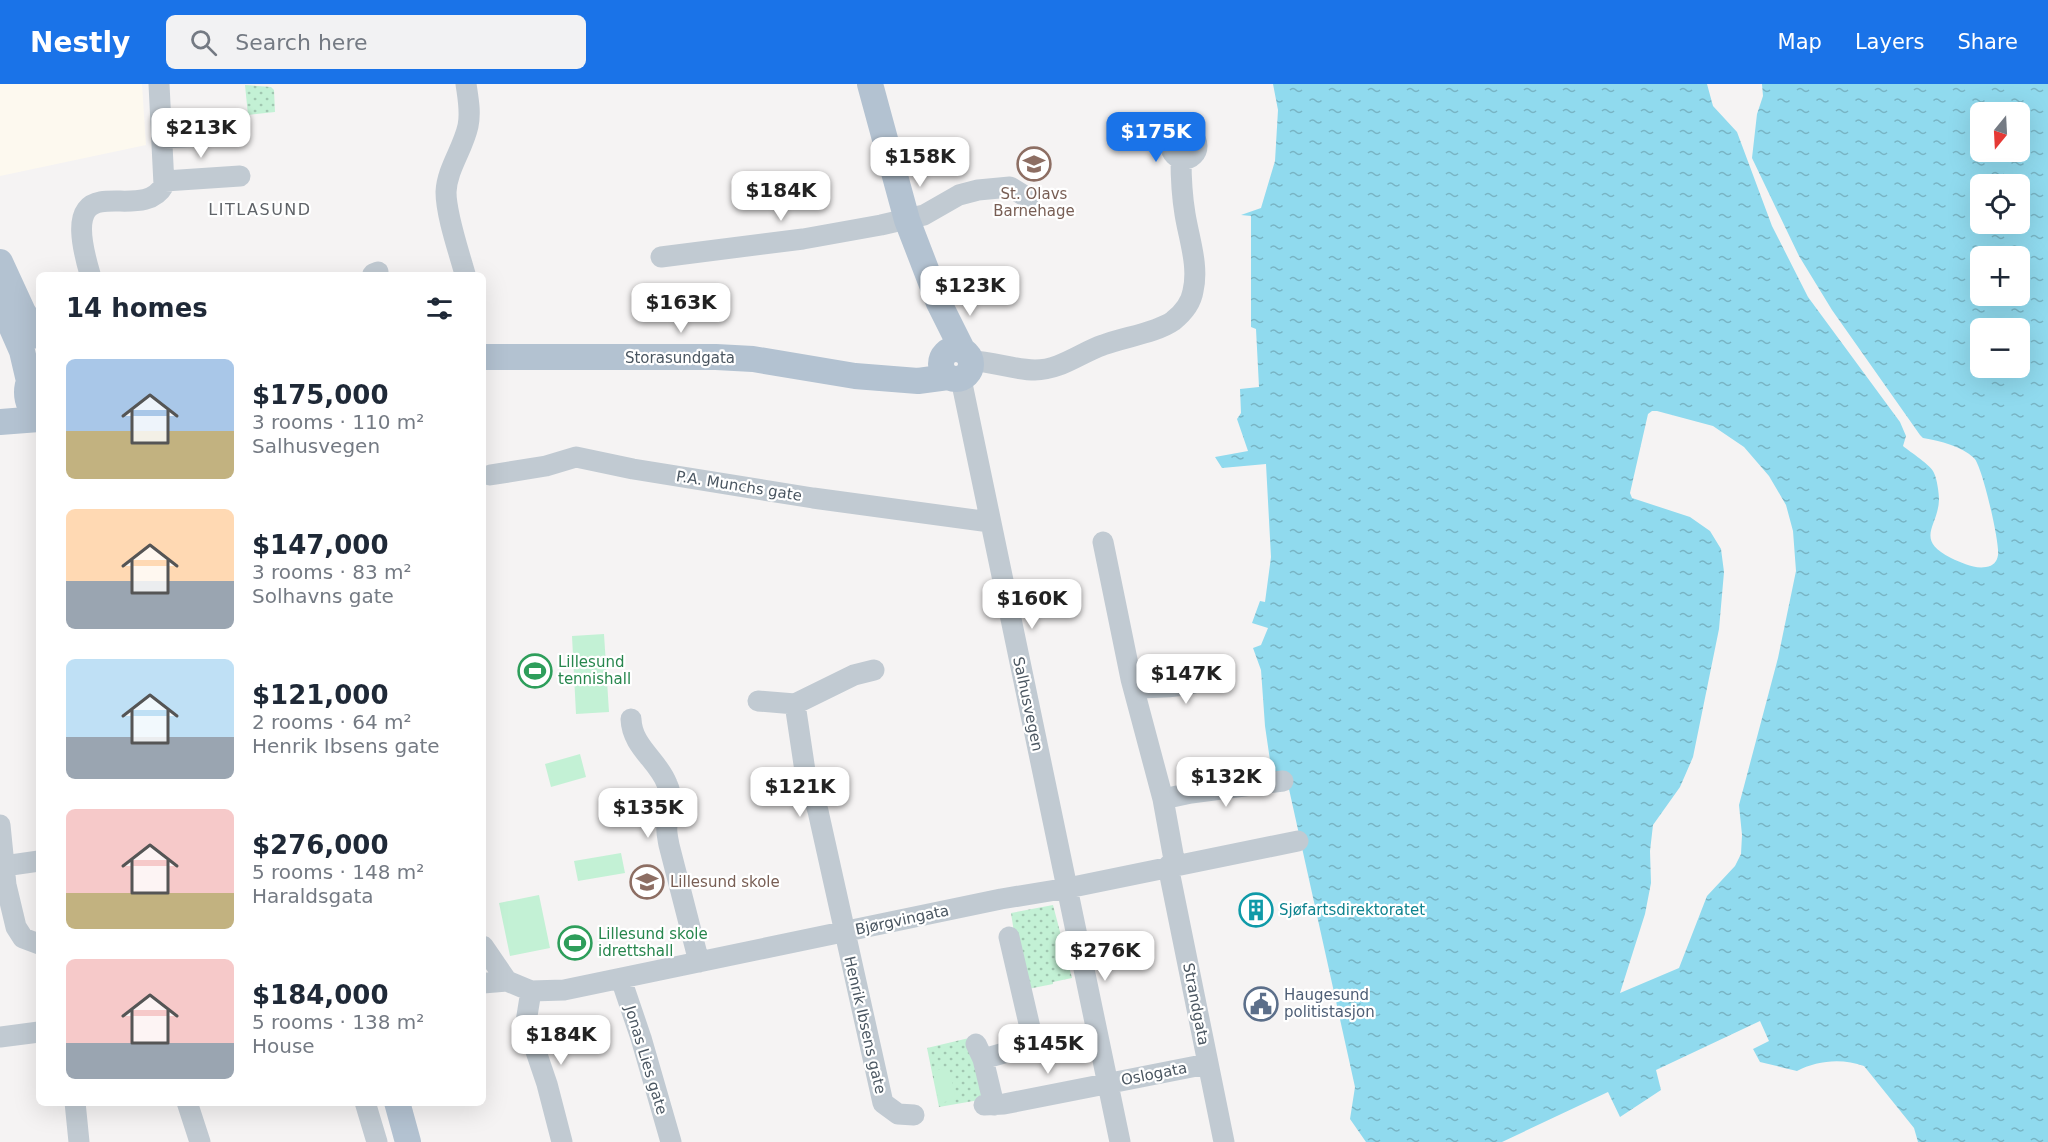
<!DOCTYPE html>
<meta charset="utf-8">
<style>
:root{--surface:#fff;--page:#f2f2f3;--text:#1f2937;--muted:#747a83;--accent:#1a73e8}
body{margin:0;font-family:"DejaVu Sans",sans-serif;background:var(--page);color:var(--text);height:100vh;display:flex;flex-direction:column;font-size:22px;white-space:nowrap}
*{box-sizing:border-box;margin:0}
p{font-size:20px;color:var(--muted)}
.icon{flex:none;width:33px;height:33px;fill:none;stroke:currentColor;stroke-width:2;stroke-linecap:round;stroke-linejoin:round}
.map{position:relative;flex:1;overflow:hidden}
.side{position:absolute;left:36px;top:188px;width:450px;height:834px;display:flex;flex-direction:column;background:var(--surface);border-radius:9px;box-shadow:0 6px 24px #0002}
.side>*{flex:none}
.needle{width:39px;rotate:198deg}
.buttons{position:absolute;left:1970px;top:18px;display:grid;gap:12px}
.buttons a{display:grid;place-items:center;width:60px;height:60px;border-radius:9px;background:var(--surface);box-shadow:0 6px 24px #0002;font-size:30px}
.price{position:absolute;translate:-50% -51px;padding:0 14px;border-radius:12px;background:#fff;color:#222;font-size:20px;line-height:39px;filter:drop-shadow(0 2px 3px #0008)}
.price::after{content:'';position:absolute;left:50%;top:36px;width:18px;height:14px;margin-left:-9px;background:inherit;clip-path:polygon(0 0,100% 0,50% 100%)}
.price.active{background:var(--accent);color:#fff}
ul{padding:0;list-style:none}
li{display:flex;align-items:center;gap:18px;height:150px;padding:0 30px}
li span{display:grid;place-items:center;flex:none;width:168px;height:120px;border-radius:9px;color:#555}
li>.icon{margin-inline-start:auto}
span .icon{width:72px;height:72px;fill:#fffc;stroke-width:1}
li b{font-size:26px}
h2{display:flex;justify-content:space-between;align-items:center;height:72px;padding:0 30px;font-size:26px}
header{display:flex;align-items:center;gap:36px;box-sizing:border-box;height:84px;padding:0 30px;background:var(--accent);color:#fff}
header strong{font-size:28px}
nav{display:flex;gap:33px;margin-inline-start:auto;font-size:21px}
.search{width:420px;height:54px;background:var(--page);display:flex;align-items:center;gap:15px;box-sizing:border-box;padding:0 21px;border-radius:9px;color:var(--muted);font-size:22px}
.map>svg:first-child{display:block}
</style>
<header>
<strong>Nestly</strong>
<div class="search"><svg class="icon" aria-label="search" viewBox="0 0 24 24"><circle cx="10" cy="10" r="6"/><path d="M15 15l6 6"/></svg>Search here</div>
<nav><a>Map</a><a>Layers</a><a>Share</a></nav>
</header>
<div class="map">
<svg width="2048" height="1058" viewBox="0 0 2048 1058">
<defs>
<pattern id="park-dots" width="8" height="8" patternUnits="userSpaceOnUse" patternTransform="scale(1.5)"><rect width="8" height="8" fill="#c3f1d5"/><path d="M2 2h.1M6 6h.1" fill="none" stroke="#a0c6b0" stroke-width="1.8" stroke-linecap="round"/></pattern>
<pattern id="water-ripples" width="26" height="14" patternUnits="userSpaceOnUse" patternTransform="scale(1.5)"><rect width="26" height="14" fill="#90daee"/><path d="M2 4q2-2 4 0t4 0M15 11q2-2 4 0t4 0" fill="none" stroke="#78b4c4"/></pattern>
</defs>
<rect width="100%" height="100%" fill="#f5f3f3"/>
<!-- commercial -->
<path fill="#fdf9ef" d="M0,0H142L146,61L0,92Z"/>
<!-- park -->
<path fill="url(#park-dots)" d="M245,1L271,3L274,6L275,28L248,31Z
M1053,821L1072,894L1053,898V900L1023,906L1011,829Z
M969,954L985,1015L939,1023L927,964Z"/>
<!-- pitch -->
<path fill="#c3f1d5" d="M604,550L609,628L576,630L572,552Z
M580,670L586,693L551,703L545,680Z
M621,769L625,789L578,797L574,777Z
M539,811L550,864L510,872L499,819Z
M949,984L956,1016L939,1019L933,987Z"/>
<!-- water -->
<path fill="url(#water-ripples)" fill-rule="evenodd" d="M1273,0H1707L1713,22L1737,48L1772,142L1808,213L1900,338L1906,352L1903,362C1910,368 1931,381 1934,389C1937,395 1939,409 1939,416C1938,443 1914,455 1951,474C1962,479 1974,485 1986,483C1993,482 1997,478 1998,471C2000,459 1982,381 1974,374C1961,362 1941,357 1923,354L1920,351L1832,226L1799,172L1752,74L1757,30L1763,12L1762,0H2048V1058H1918L1914,1044L1864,982C1843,974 1817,976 1797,987L1760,978L1753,965L1769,957L1760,937L1656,986L1661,1006L1620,1033L1608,1008L1502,1058H1366L1350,1035L1355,1003L1285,687L1272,690L1265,642L1261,586L1253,564L1261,561L1268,544L1252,539L1260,517L1265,518L1271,473L1266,380L1222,384L1215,373L1248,367L1237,335L1241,329L1240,305L1259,303L1256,245L1251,243V132L1241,131L1261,124L1275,77L1278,26ZM1980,28H2019V68H1980ZM1980,100H2019V140H1980ZM1980,172H2019V212H1980ZM1980,244H2019V284H1980ZM1652,327H1657L1713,342L1744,363L1769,392L1786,421L1793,447L1796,487L1778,574L1739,721L1742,751L1741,770L1735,782L1707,812L1679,884L1620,909L1645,830L1651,799L1650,767L1653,741L1680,703L1693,673L1719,545L1724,488L1721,465L1710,447L1690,433L1632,414L1630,409L1648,330Z"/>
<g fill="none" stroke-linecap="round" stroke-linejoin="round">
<!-- minor -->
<path stroke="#c1cad2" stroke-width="21" d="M1171 62a13 13 0 1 1 26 0a13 13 0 1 1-26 0Z
M162,54L227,51
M165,97L240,92
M661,173L803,155L881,141L924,131L959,111L978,106L1010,103L1028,114
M90,190C55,71 140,145 164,101L159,0
M373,190L378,188
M465,190C459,168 446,131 446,108C447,85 463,65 468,42C471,28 468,14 466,0
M971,277C993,277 1013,286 1035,286C1060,286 1080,269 1103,261C1124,253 1156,249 1173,237C1183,229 1191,220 1193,207C1199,182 1189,155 1185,130C1182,112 1181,93 1181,75
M961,295L1120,1058
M490,391L546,382L576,373L633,385L813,414L990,438
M1103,458L1131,595L1163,715L1175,781
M1134,604C1167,603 1194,605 1223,586
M758,617L795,620L805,687L818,727L883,1019L898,1030L914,1031
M795,620L854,591L874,586
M631,635C632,663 658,676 667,700C674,715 670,727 667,742C666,748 668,755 669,761L699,878
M1163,715L1191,709L1283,697
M0,741L6,801L16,843L23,854L39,860
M4,782L39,777
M1168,782L1224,1058
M483,862L507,897
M621,895L641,954L671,1058
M483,899L507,897L531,907L564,906L1001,815L1068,804L1298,757
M531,907L526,938L547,1000L562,1058
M0,953L39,948
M976,960L983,975L994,1021
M983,975L1025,963L1030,958L1031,948L1009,853
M75,1018L79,1058
M187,1018L200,1058
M365,1018L377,1058
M984,1021L1004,1020L1207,980"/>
<!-- major -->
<path stroke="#b3c2d1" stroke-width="26" d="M870,0L907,136L939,219L963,267
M0,178L23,228L39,252
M0,217L22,267L29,297
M941 280a15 15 0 1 1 30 0a15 15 0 1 1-30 0Z
M483,273H716L753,275L855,292L918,297L948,293
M39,284C23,298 23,319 39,332
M0,338L39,335
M397,1018L408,1058"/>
</g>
<!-- icons -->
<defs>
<symbol id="school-ring" viewBox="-11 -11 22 22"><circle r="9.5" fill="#fff" stroke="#8d6e63" stroke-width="1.5"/><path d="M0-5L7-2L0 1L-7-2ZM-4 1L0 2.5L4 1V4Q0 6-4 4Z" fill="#8d6e63"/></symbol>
<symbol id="stadium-ring" viewBox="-11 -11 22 22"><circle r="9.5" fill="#fff" stroke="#2e9e5b" stroke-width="1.5"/><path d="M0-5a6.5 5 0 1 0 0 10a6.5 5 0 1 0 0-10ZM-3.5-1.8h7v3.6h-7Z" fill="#2e9e5b"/></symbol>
<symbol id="building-ring" viewBox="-11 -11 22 22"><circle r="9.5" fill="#fff" stroke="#0f9aa8" stroke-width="1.5"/><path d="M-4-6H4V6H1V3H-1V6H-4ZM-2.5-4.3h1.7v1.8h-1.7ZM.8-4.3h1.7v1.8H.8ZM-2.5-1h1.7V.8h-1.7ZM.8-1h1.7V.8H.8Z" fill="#0f9aa8"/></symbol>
<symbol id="civic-ring" viewBox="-11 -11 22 22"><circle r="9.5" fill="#fff" stroke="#5c6f8a" stroke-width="1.5"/><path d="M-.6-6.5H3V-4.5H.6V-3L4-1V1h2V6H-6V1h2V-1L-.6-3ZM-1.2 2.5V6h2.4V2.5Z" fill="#5c6f8a"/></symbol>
</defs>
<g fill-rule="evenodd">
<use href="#school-ring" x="1015" y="61" width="38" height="38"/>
<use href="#stadium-ring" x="516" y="568" width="38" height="38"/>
<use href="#school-ring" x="628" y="779" width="38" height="38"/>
<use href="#building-ring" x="1237" y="807" width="38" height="38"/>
<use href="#stadium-ring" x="556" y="840" width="38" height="38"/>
<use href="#civic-ring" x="1242" y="901" width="38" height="38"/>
</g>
<g text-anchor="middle" stroke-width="4.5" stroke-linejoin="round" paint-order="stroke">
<!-- education labels -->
<g font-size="15" fill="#785e54" stroke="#fff">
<text x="1034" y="115">St. Olavs<tspan x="1034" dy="17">Barnehage</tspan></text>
<text x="670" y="803" text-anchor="start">Lillesund skole</text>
</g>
<!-- street labels -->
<g font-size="15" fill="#4a5661" stroke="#fff">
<text x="680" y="279">Storasundgata</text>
<text transform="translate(739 402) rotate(9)" y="5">P.A. Munchs gate</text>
<text transform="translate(1028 620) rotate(78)" y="5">Salhusvegen</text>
<text transform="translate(902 836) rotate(-12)" y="5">Bjørgvingata</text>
<text transform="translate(1196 920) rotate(79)" y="5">Strandgata</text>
<text transform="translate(865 941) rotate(77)" y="5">Henrik Ibsens gate</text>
<text transform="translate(646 976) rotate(73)" y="5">Jonas Lies gate</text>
<text transform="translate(1154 990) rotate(-11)" y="5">Oslogata</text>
</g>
<!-- leisure labels -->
<g font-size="15" fill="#27864d" stroke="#fff" text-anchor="start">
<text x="558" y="583">Lillesund<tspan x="558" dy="17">tennishall</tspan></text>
<text x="598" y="855">Lillesund skole<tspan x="598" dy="17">idrettshall</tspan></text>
</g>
<!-- culture labels -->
<g font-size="15" fill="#0d838f" stroke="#fff" text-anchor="start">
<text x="1279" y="831">Sjøfartsdirektoratet</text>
</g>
<!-- service labels -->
<g font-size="15" fill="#4e5e75" stroke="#fff" text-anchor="start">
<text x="1284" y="916">Haugesund<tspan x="1284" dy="17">politistasjon</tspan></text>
</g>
<!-- neighbourhood labels -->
<g font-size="16" letter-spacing="1.5" fill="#5f6368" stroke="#fff">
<text x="260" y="131">LITLASUND</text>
</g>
</g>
</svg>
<div class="buttons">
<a><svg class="needle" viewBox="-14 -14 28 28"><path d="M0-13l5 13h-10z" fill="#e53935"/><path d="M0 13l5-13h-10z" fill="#747a83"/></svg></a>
<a><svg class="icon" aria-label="locate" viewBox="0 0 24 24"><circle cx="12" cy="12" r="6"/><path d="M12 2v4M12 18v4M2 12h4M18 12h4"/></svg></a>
<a>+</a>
<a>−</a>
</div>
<b class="price" style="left:201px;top:75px">$213K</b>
<b class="price active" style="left:1156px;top:79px">$175K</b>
<b class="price" style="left:920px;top:104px">$158K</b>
<b class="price" style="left:781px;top:138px">$184K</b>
<b class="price" style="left:970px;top:233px">$123K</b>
<b class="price" style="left:681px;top:250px">$163K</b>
<b class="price" style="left:1032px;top:546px">$160K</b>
<b class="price" style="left:1186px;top:621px">$147K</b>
<b class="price" style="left:1226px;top:724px">$132K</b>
<b class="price" style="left:800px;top:734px">$121K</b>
<b class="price" style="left:648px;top:755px">$135K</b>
<b class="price" style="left:1105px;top:898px">$276K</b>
<b class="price" style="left:561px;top:982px">$184K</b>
<b class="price" style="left:1048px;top:991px">$145K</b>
<section class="side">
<h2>14 homes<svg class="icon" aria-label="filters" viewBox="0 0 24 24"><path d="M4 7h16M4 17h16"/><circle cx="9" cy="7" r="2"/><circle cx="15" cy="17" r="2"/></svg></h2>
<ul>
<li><span style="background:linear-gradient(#a9c7e8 60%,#c2b280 0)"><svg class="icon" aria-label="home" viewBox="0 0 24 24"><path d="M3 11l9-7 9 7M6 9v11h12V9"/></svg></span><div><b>$175,000</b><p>3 rooms · 110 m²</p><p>Salhusvegen</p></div></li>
<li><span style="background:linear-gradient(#ffd9b3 60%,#9aa5b1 0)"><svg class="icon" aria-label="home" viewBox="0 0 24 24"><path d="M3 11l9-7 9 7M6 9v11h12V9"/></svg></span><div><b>$147,000</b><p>3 rooms · 83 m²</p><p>Solhavns gate</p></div></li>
<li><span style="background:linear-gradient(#bfe0f5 65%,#9aa5b1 0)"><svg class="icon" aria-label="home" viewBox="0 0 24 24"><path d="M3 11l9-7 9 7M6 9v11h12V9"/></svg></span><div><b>$121,000</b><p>2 rooms · 64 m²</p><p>Henrik Ibsens gate</p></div></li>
<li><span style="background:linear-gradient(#f6c9c9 70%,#c2b280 0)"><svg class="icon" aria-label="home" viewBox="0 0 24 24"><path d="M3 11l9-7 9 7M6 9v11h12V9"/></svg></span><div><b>$276,000</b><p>5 rooms · 148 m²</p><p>Haraldsgata</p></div></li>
<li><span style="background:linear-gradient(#f6c9c9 70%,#9aa5b1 0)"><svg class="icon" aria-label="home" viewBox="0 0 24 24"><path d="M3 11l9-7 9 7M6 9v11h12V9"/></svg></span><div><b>$184,000</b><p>5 rooms · 138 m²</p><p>House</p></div></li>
</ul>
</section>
</div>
